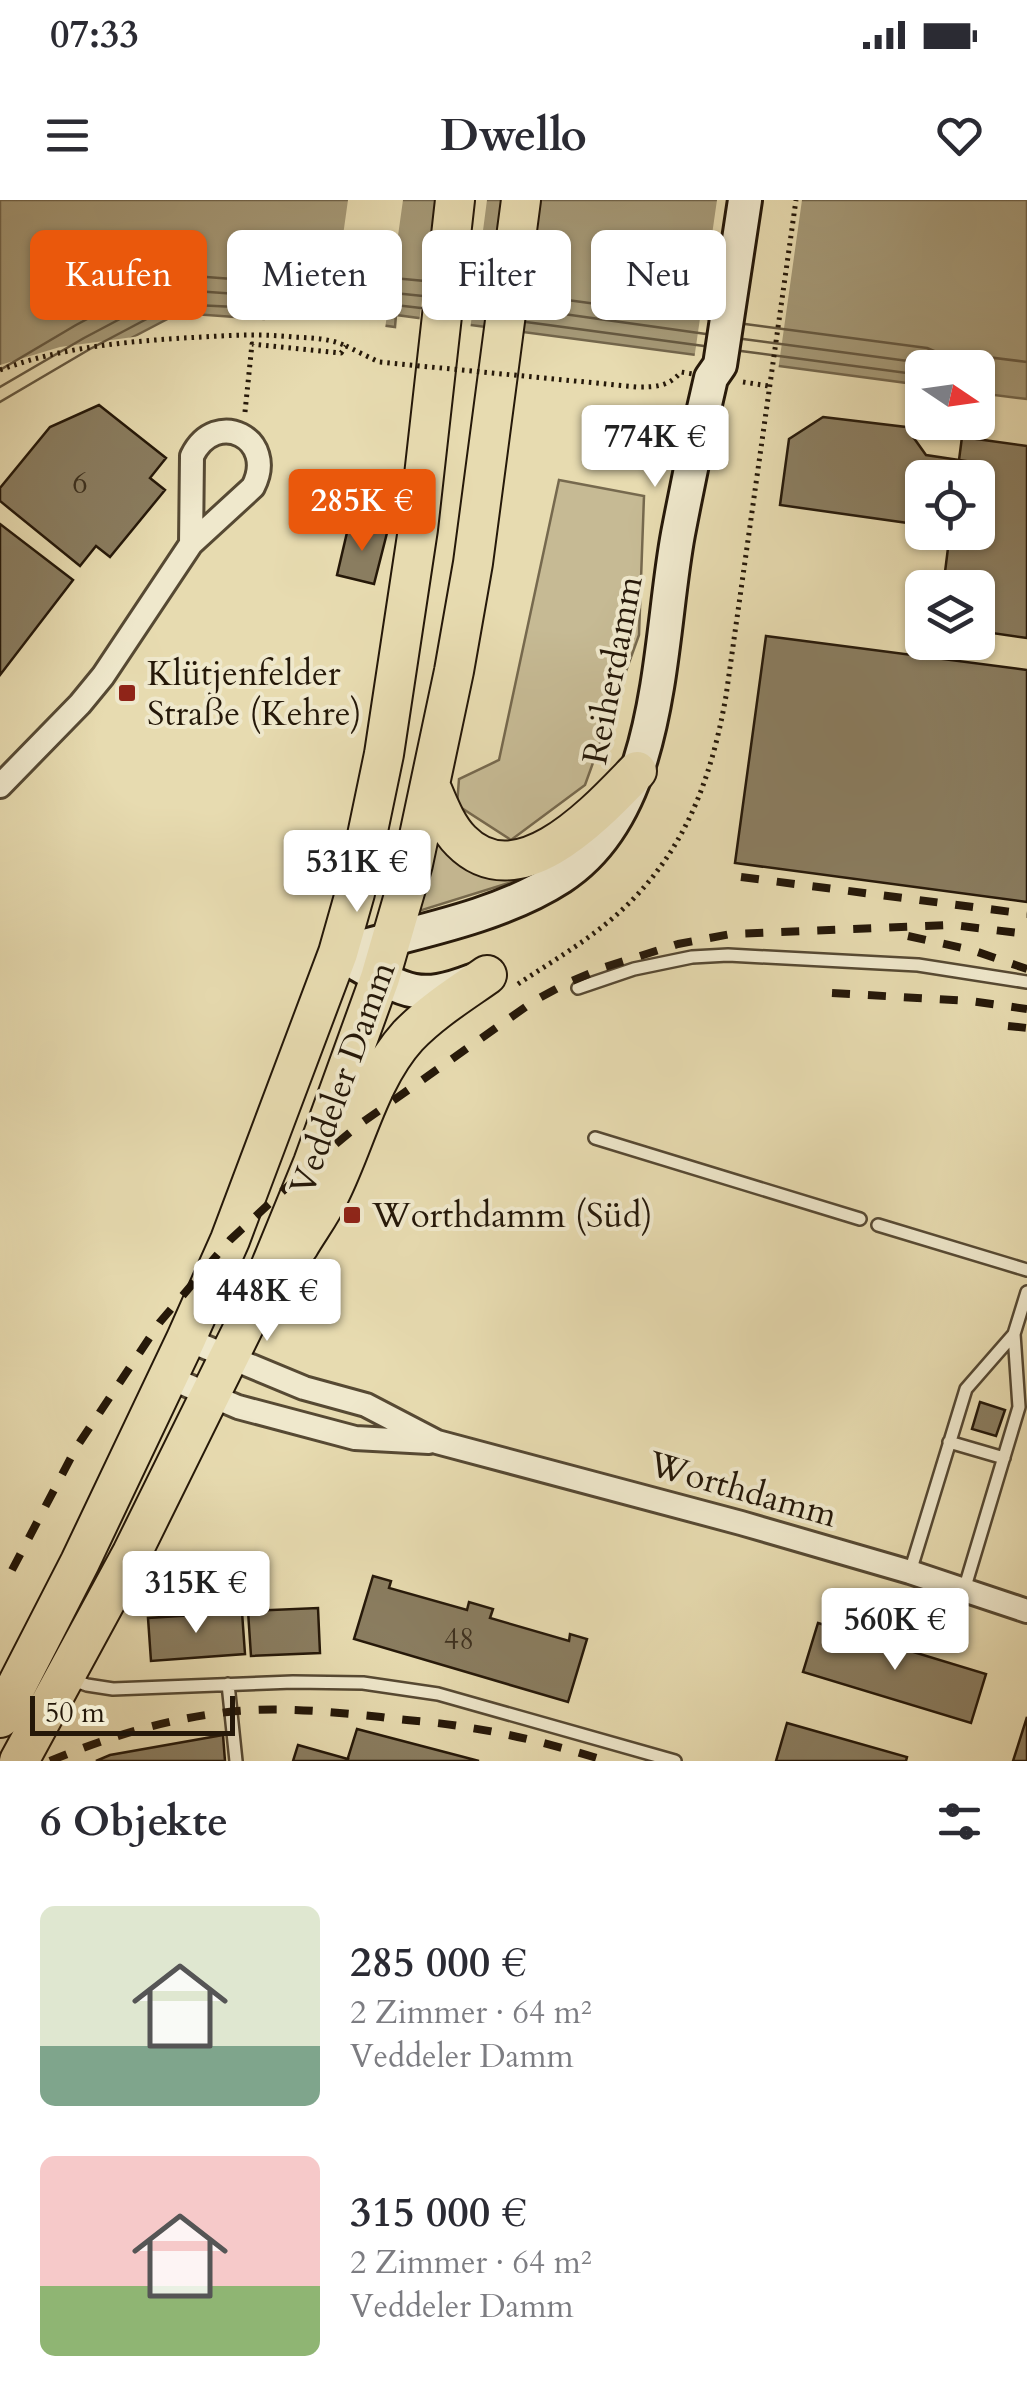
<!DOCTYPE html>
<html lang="de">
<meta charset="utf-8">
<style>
:root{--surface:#fff;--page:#f2f2f3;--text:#2b2b33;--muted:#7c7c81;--accent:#ea580c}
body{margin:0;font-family:Cardo,serif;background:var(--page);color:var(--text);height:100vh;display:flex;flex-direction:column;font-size:38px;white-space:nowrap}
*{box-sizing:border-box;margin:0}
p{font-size:32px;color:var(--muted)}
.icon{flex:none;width:55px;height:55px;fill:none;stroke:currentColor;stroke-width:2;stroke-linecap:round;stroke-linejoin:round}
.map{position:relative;height:1561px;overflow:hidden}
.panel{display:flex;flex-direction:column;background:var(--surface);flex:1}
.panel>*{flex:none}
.top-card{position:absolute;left:30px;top:30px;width:968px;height:90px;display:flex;gap:20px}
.needle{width:65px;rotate:103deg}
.fabs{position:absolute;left:905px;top:150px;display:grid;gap:20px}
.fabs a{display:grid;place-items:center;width:90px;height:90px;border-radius:15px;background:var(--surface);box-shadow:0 2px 8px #0004;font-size:50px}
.scale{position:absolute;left:30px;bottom:25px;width:205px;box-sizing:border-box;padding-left:10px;border:5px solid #251809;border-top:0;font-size:28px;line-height:35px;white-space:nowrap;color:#251809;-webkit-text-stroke:8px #efe8cc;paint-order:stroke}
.price{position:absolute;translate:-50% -85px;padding:0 22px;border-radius:10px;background:#fff;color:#222;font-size:32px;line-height:65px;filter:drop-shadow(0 2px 5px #0008)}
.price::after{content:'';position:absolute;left:50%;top:60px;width:30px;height:22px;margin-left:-15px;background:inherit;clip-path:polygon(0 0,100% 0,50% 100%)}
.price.current{background:var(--accent);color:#fff}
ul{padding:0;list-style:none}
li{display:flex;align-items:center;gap:30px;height:250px;padding:0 40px}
li span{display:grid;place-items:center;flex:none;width:280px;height:200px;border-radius:15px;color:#555}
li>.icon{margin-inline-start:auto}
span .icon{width:120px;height:120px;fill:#fffc;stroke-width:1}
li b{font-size:42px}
h2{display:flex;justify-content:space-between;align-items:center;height:120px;padding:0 40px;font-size:42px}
.pill{padding:0 35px;border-radius:15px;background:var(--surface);box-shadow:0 2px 8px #0004;font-size:35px;line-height:90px}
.pill.current{background:var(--accent);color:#fff}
.status{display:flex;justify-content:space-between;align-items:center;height:70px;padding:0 50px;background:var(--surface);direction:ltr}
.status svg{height:28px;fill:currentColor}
header{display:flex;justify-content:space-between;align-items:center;height:130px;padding:0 40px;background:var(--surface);font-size:45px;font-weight:600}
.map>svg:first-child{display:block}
</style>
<div class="status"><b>07:33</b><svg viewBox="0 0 49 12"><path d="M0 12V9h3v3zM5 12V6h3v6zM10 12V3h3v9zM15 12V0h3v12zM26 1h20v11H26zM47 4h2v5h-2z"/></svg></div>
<header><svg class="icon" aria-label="menu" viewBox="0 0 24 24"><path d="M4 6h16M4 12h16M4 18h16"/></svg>Dwello<svg class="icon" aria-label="heart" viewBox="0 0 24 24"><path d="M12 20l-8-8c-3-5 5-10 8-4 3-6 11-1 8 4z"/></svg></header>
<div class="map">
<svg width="1027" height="1561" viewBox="0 0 1027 1561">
<rect width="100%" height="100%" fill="#e7dbb0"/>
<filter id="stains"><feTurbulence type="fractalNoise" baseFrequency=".002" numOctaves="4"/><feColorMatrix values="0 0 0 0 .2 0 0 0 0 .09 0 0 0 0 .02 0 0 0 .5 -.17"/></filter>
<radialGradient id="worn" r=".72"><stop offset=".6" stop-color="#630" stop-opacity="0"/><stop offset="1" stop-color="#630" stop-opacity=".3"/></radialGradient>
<!-- green -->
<path fill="#c6ba94" stroke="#76694e" stroke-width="2.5" d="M559,280L644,296L639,435L585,585L511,640L457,605L459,579L499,560Z
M439,637L533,670L525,678L419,711Z"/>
<!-- water -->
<path fill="#a59977" stroke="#72654b" stroke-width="2.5" d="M0,0H1027V199L978,193V168H922V185L396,115L395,127L330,118L275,105L264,119L179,113L95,157L0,213Z"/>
<!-- pier -->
<path fill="#e7dbb0" d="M348,0H403L385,129L331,121Z
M435,0H487L470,130L419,123Z
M717,0H802L778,171L694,160Z
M148,135L97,162L0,218V165L60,147Z"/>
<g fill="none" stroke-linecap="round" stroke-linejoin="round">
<!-- shore -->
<path stroke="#655840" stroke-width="2.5" d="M530,95L708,119
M528,109L706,134
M526,122L704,146
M745,124L927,148L941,154L954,163L979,156L1027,162
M743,139L923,163L935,168
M741,151L922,175
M0,170L76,125L160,80L180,75L246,80L259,72L275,68L371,86L393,78L425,81
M0,187L84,138L171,92L180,90L252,95L263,87L275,83L334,96L376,102L394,93L423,96
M0,202L90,149L175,104L258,108L269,98L276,96L332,108L381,115L395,105L421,108"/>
</g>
<!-- building -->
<path fill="#8a7d60" stroke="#251809" stroke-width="2.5" d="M99,205L166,258L150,278L165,290L110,357L96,346L80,366L0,301V288L50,227Z
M823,217L906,227L926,255L966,261L964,278H922V325L780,305L789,239Z
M962,237L1027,246V438L978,431V388H943L950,332H978V278H964L966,261L959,260Z
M0,324L73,380L0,475Z
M349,324L387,333L374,384L337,375Z
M766,436L1027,470V702L735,663Z
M980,1202L1005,1210L996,1236L972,1229Z
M373,1376L391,1381L389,1388L467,1410L469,1402L493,1409L490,1418L569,1441L570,1434L587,1439L568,1502L354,1439Z
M318,1408L320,1453L251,1456L248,1411Z
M242,1412L245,1454L151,1461L148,1418Z
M818,1423L986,1474L971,1523L803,1472Z
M1027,1517V1561H1013Z
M787,1523L907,1557L906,1561H776Z
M357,1529L479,1561H347Z
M223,1535L225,1561H96L110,1555Z
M298,1545L348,1559L347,1561H293Z"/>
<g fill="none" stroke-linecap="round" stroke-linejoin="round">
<defs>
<path id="lane" d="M578,788L634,769L692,757L728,755L918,765L1027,782
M595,938L860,1019
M878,1025L1027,1070
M949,1242L1004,1258
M910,1372L966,1189L1014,1134
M964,1390L1019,1207L1014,1134L1027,1092
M70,1479L87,1485L113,1489L293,1482L363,1483L438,1494L675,1561
M228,1484L236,1561"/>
<path id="street" d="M0,586L80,504L103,476L191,344L253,287C278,239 216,207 192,256L191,344
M186,1139L304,1188L366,1205L437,1242L741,1323L910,1372L1027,1411
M168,1177L238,1207L355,1238L429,1242"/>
<path id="secondary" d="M338,753C410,733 498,718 561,677C664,610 658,442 678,334C688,282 699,229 711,178L720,165L745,0
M359,765C405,792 420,801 472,781"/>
<path id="primary" d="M431,587C439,606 447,627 461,641C519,700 599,610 637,571
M299,1046C309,1029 322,1012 330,994C356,942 369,879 408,836C431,812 460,794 487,775
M0,1518L80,1362L186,1139L230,1040L338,753L355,693L384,554L418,329L455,0
M19,1561L132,1353L255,1104L313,963L380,778L413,664L454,471L473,363L521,0"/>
</defs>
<!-- lane casing -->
<use href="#lane" stroke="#564933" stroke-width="16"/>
<!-- street casing -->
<use href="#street" stroke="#564933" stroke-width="28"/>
<!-- secondary casing -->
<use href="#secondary" stroke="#251809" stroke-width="38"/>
<!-- primary casing -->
<use href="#primary" stroke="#251809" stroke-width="42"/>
<!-- path -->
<path stroke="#251809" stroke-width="5" stroke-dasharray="2.5 5" stroke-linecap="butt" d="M0,170C59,148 121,142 184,138C220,136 256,133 293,137C311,138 329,138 346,146
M743,182L769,186
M245,212L252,144L341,153L346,146
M518,784C548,764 579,746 607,723C680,663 710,587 726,496L796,0"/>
<!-- lane -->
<use href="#lane" stroke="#efe8cc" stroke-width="11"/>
<!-- street -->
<use href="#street" stroke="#efe8cc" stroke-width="22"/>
<!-- secondary -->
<use href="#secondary" stroke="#efe8cc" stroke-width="32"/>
<!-- primary -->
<use href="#primary" stroke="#e7dbb0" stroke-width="38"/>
<!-- rail -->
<path stroke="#251809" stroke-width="8" stroke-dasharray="18 18" stroke-linecap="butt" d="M741,677L1027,714
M908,736L972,750L1027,769
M832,793L970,801L1027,809
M1008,826L1027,828
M12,1370L76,1248L160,1122L230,1040L313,963L360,924L534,801L565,784L605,767L678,744L731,734L952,725L1027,734
M50,1561C108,1537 166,1519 228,1512C279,1506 331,1512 381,1517C409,1521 438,1522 465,1527C513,1534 561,1547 607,1561"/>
<!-- path-bridge -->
<path stroke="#251809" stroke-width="5" stroke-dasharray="2.5 5" stroke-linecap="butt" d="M346,146L379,162L637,187C655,187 668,187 681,172L693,174"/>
</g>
<!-- markers -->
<g fill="#8f2418" stroke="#efe8cc" stroke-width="4">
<rect x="117" y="483" width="20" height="20" rx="5"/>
<rect x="342" y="1005" width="20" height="20" rx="5"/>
</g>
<g text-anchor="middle" stroke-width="8" stroke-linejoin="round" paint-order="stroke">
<!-- number labels -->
<g font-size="30" fill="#3e311f">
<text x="80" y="293">6</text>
<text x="459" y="1449">48</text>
</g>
<!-- street labels -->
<g font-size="35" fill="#251809" stroke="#efe8cc">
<text transform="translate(612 470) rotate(-79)" y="12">Reiherdamm</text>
<text transform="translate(342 878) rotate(-70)" y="12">Veddeler Damm</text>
<text transform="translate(743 1289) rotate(16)" y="12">Worthdamm</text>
</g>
<!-- poi labels -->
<g font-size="35" fill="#251809" stroke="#efe8cc" text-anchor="start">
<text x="147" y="485">Klütjenfelder<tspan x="147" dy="40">Straße (Kehre)</tspan></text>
<text x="372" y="1027">Worthdamm (Süd)</text>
</g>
</g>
<rect width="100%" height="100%" filter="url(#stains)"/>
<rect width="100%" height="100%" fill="url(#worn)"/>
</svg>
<div class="fabs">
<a><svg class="needle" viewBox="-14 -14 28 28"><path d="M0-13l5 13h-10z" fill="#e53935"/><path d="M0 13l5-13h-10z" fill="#7c7c81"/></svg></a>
<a><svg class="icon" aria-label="locate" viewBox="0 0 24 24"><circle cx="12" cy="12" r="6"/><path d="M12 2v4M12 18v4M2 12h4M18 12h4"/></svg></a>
<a><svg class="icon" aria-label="layers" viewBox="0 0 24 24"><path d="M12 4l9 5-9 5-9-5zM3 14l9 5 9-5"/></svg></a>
</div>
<div class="scale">50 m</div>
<b class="price" style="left:655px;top:290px">774K €</b>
<b class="price current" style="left:362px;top:354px">285K €</b>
<b class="price" style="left:357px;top:715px">531K €</b>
<b class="price" style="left:267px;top:1144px">448K €</b>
<b class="price" style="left:196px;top:1436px">315K €</b>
<b class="price" style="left:895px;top:1473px">560K €</b>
<div class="top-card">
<a class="pill current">Kaufen</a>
<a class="pill">Mieten</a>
<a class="pill">Filter</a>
<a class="pill">Neu</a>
</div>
</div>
<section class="panel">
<h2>6 Objekte<svg class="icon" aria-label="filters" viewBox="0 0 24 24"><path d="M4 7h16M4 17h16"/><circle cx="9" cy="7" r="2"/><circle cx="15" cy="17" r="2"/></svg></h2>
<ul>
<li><span style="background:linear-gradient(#dfe7d0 70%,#7fa58c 0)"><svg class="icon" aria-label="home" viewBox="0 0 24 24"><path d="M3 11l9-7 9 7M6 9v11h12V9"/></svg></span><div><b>285 000 €</b><p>2 Zimmer · 64 m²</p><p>Veddeler Damm</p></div></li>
<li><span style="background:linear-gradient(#f6c9c9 65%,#8fb573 0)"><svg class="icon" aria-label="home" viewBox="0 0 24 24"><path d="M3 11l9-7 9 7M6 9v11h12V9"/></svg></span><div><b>315 000 €</b><p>2 Zimmer · 64 m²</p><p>Veddeler Damm</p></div></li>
</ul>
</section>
